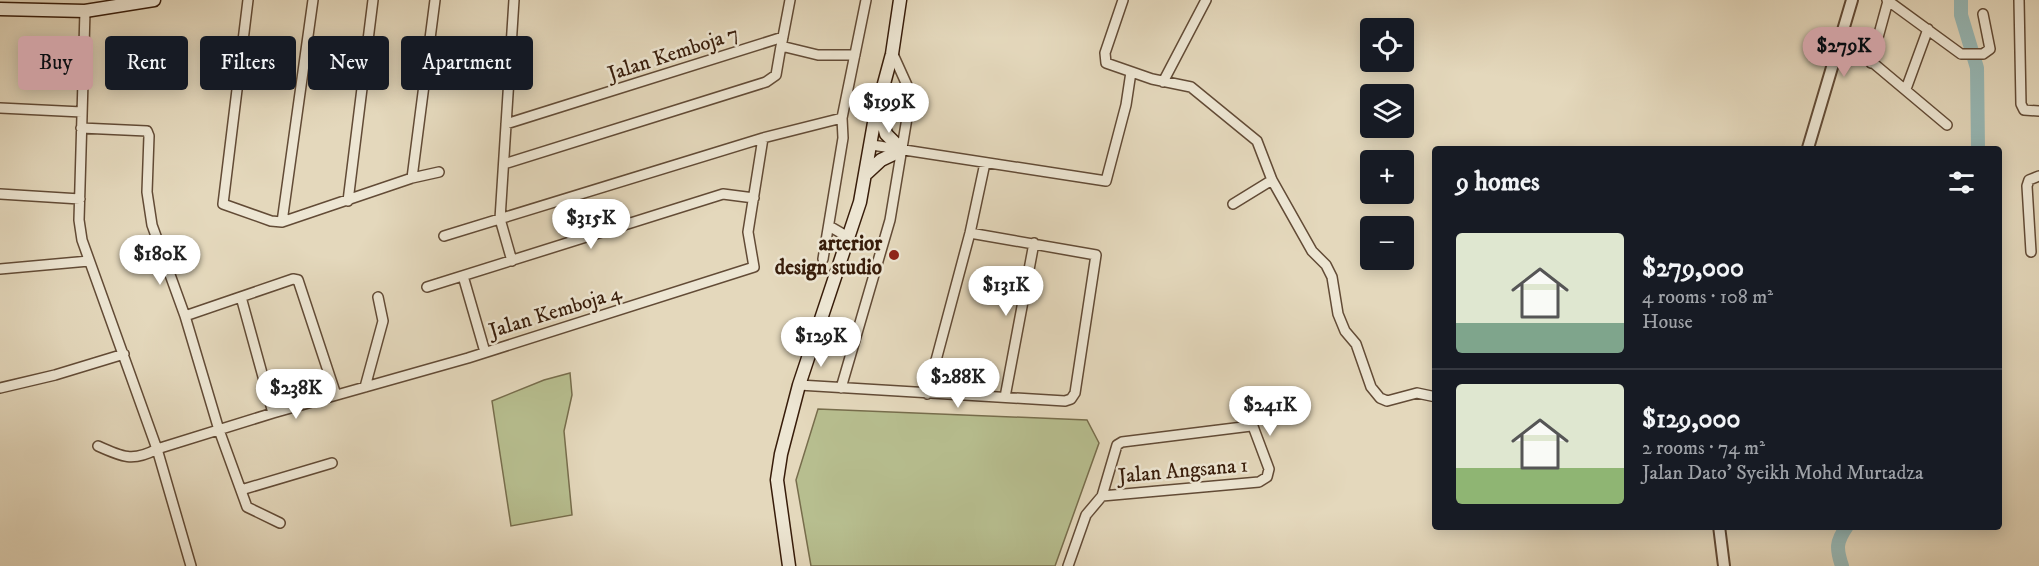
<!DOCTYPE html>
<meta charset="utf-8">
<style>
:root{--surface:#171b24;--page:#242831;--text:#f1f3f6;--muted:#9ea1a6;--line:#363941;--accent:#c59692}
body{margin:0;font-family:"IM FELL DW Pica",serif;background:var(--page);color:var(--text);height:100vh;display:flex;flex-direction:column;font-size:22px;white-space:nowrap}
*{box-sizing:border-box;margin:0}
p{font-size:20px;color:var(--muted)}
.icon{flex:none;width:33px;height:33px;fill:none;stroke:currentColor;stroke-width:2;stroke-linecap:round;stroke-linejoin:round}
.map{position:relative;flex:1;overflow:hidden}
.panel{position:absolute;left:1432px;top:146px;width:570px;height:384px;display:flex;flex-direction:column;background:var(--surface);border-radius:6px;box-shadow:0 3px 15px #0003}
.panel>*{flex:none}
.guide{position:absolute;left:18px;top:36px;width:570px;height:54px;display:flex;gap:12px}
.controls{position:absolute;left:1360px;top:18px;display:grid;gap:12px}
.controls a{display:grid;place-items:center;width:54px;height:54px;border-radius:6px;background:var(--surface);box-shadow:0 3px 15px #0003;font-size:30px}
.price{position:absolute;translate:-50% -51px;padding:0 14px;border-radius:21px;background:#fff;color:#222;font-size:20px;line-height:39px;filter:drop-shadow(0 2px 3px #0008)}
.price::after{content:'';position:absolute;left:50%;top:36px;width:18px;height:14px;margin-left:-9px;background:inherit;clip-path:polygon(0 0,100% 0,50% 100%)}
.price.selected{background:var(--accent);color:#111}
ul{padding:0;list-style:none}
li{display:flex;align-items:center;gap:18px;height:150px;padding:0 24px}
li+li{border-top:2px solid var(--line)}
li span{display:grid;place-items:center;flex:none;width:168px;height:120px;border-radius:6px;color:#555}
li>.icon{margin-inline-start:auto}
span .icon{width:72px;height:72px;fill:#fffc;stroke-width:1}
li b{font-size:26px}
h2{display:flex;justify-content:space-between;align-items:center;height:72px;padding:0 24px;font-size:26px}
.pill{padding:0 21px;border-radius:6px;background:var(--surface);box-shadow:0 3px 15px #0003;font-size:21px;line-height:54px}
.pill.selected{background:var(--accent);color:#111}
.map>svg:first-child{display:block}
</style>
<div class="map">
<svg width="2039" height="566" viewBox="0 0 2039 566">
<rect width="100%" height="100%" fill="#e4d8bc"/>
<filter id="stains"><feTurbulence type="fractalNoise" baseFrequency=".00333" numOctaves="4"/><feColorMatrix values="0 0 0 0 .2 0 0 0 0 .09 0 0 0 0 .02 0 0 0 .5 -.17"/></filter>
<radialGradient id="worn" r=".72"><stop offset=".6" stop-color="#630" stop-opacity="0"/><stop offset="1" stop-color="#630" stop-opacity=".3"/></radialGradient>
<!-- green -->
<path fill="#b7be8f" stroke="#776d4c" stroke-width="1.5" d="M570,373L572,395L564,431L572,515L511,526L492,401L544,380Z
M818,409L1087,420L1099,443L1055,566H811L796,480Z"/>
<g fill="none" stroke-linecap="round" stroke-linejoin="round">
<!-- river -->
<path stroke="#97b9b7" stroke-width="14" d="M1961,0V15L1977,68L1978,148
M1842,566C1836,548 1836,542 1847,526"/>
<defs>
<path id="minor" d="M248,0L223,204L271,221L282,222L412,178L439,172
M1123,0L1105,53L1106,63L1152,79L1191,87L1257,141L1272,180L1312,251L1326,265L1332,277L1338,314L1345,331L1356,344L1371,387L1380,398L1387,401L1417,393L1436,397
M1887,0L1961,54H1983L1990,49L1983,14
M2019,0L2021,104L2024,110L2039,111
M85,11L79,220L82,240L157,449L191,566
M1841,36L1947,125
M782,42L790,0
M1871,63L1888,1
M1163,82L1206,0
M1906,89L1928,29
M0,108L82,112
M506,124L783,37
M81,128L147,131L149,136L147,192L152,225L185,316L219,430L247,507L280,523
M872,145L1106,181L1126,105L1131,72
M504,164L766,82L776,75L781,46L818,55H855
M412,178L435,0
M0,194L80,199
M348,201L373,0
M1233,204L1272,180
M282,222L313,0
M829,226L848,237
M444,236L763,138
M2031,252L2027,186L2029,180L2039,176
M823,259L843,138L842,118L866,0
M512,261L500,219L514,0
M0,269L89,261
M463,276L485,352
M427,287L723,194L754,198
M241,297L273,413
M185,316L293,279L298,280L336,395
M799,385L1065,401L1071,399L1075,393L1096,255L970,233
M365,387L383,321L378,297
M0,388L55,375L124,354
M841,388L890,220L911,94L892,52
M927,394L970,233L985,163
M1005,397L1034,243
M98,446C122,457 133,462 157,449L273,413L468,358L754,267L748,232L763,138L842,118
M241,490L332,463
M1102,496L1259,482L1267,477L1269,469L1242,397
M1068,566L1086,515L1102,496L1117,445L1122,442L1251,426"/>
<path id="tertiary" d="M1808,148L1852,0
M1719,526L1724,566"/>
<path id="secondary" d="M0,9L85,11L154,0
M867,173L881,160L902,150L886,134L880,111
M789,566L777,480L781,454L799,385L860,202L875,117L892,54L900,0"/>
</defs>
<!-- minor casing -->
<use href="#minor" stroke="#624b36" stroke-width="12"/>
<!-- tertiary casing -->
<use href="#tertiary" stroke="#624b36" stroke-width="14"/>
<!-- secondary casing -->
<use href="#secondary" stroke="#371c0a" stroke-width="15"/>
<!-- minor -->
<use href="#minor" stroke="#ede6d3" stroke-width="9"/>
<!-- tertiary -->
<use href="#tertiary" stroke="#ede6d3" stroke-width="10"/>
<!-- secondary -->
<use href="#secondary" stroke="#ede6d3" stroke-width="12"/>
</g>
<!-- markers -->
<circle fill="#8f2418" stroke="#ede6d3" stroke-width="2" cx="894" cy="255" r="6"/>
<g text-anchor="middle" stroke-width="5" stroke-linejoin="round" paint-order="stroke">
<!-- street labels -->
<g font-size="21" fill="#371c0a" stroke="#ede6d3">
<text transform="translate(673 53) rotate(-18)" y="7">Jalan Kemboja 7</text>
<text transform="translate(555 311) rotate(-17)" y="7">Jalan Kemboja 4</text>
<text transform="translate(1183 470) rotate(-5)" y="7">Jalan Angsana 1</text>
</g>
<!-- poi labels -->
<g font-size="21" font-weight="bold" fill="#371c0a" stroke="#ede6d3" text-anchor="end">
<text x="882" y="250">arterior<tspan x="882" dy="24">design studio</tspan></text>
</g>
</g>
<rect width="100%" height="100%" filter="url(#stains)"/>
<rect width="100%" height="100%" fill="url(#worn)"/>
</svg>
<div class="controls">
<a><svg class="icon" aria-label="locate" viewBox="0 0 24 24"><circle cx="12" cy="12" r="6"/><path d="M12 2v4M12 18v4M2 12h4M18 12h4"/></svg></a>
<a><svg class="icon" aria-label="layers" viewBox="0 0 24 24"><path d="M12 4l9 5-9 5-9-5zM3 14l9 5 9-5"/></svg></a>
<a>+</a>
<a>−</a>
</div>
<b class="price selected" style="left:1844px;top:78px">$279K</b>
<b class="price" style="left:889px;top:134px">$199K</b>
<b class="price" style="left:591px;top:250px">$315K</b>
<b class="price" style="left:160px;top:286px">$180K</b>
<b class="price" style="left:1006px;top:317px">$131K</b>
<b class="price" style="left:821px;top:368px">$129K</b>
<b class="price" style="left:958px;top:409px">$288K</b>
<b class="price" style="left:296px;top:420px">$238K</b>
<b class="price" style="left:1270px;top:437px">$241K</b>
<div class="guide">
<a class="pill selected">Buy</a>
<a class="pill">Rent</a>
<a class="pill">Filters</a>
<a class="pill">New</a>
<a class="pill">Apartment</a>
</div>
<section class="panel">
<h2>9 homes<svg class="icon" aria-label="filters" viewBox="0 0 24 24"><path d="M4 7h16M4 17h16"/><circle cx="9" cy="7" r="2"/><circle cx="15" cy="17" r="2"/></svg></h2>
<ul>
<li><span style="background:linear-gradient(#dfe7d0 75%,#7fa58c 0)"><svg class="icon" aria-label="home" viewBox="0 0 24 24"><path d="M3 11l9-7 9 7M6 9v11h12V9"/></svg></span><div><b>$279,000</b><p>4 rooms · 108 m²</p><p>House</p></div></li>
<li><span style="background:linear-gradient(#dfe7d0 70%,#8fb573 0)"><svg class="icon" aria-label="home" viewBox="0 0 24 24"><path d="M3 11l9-7 9 7M6 9v11h12V9"/></svg></span><div><b>$129,000</b><p>2 rooms · 74 m²</p><p>Jalan Dato' Syeikh Mohd Murtadza</p></div></li>
</ul>
</section>
</div>
